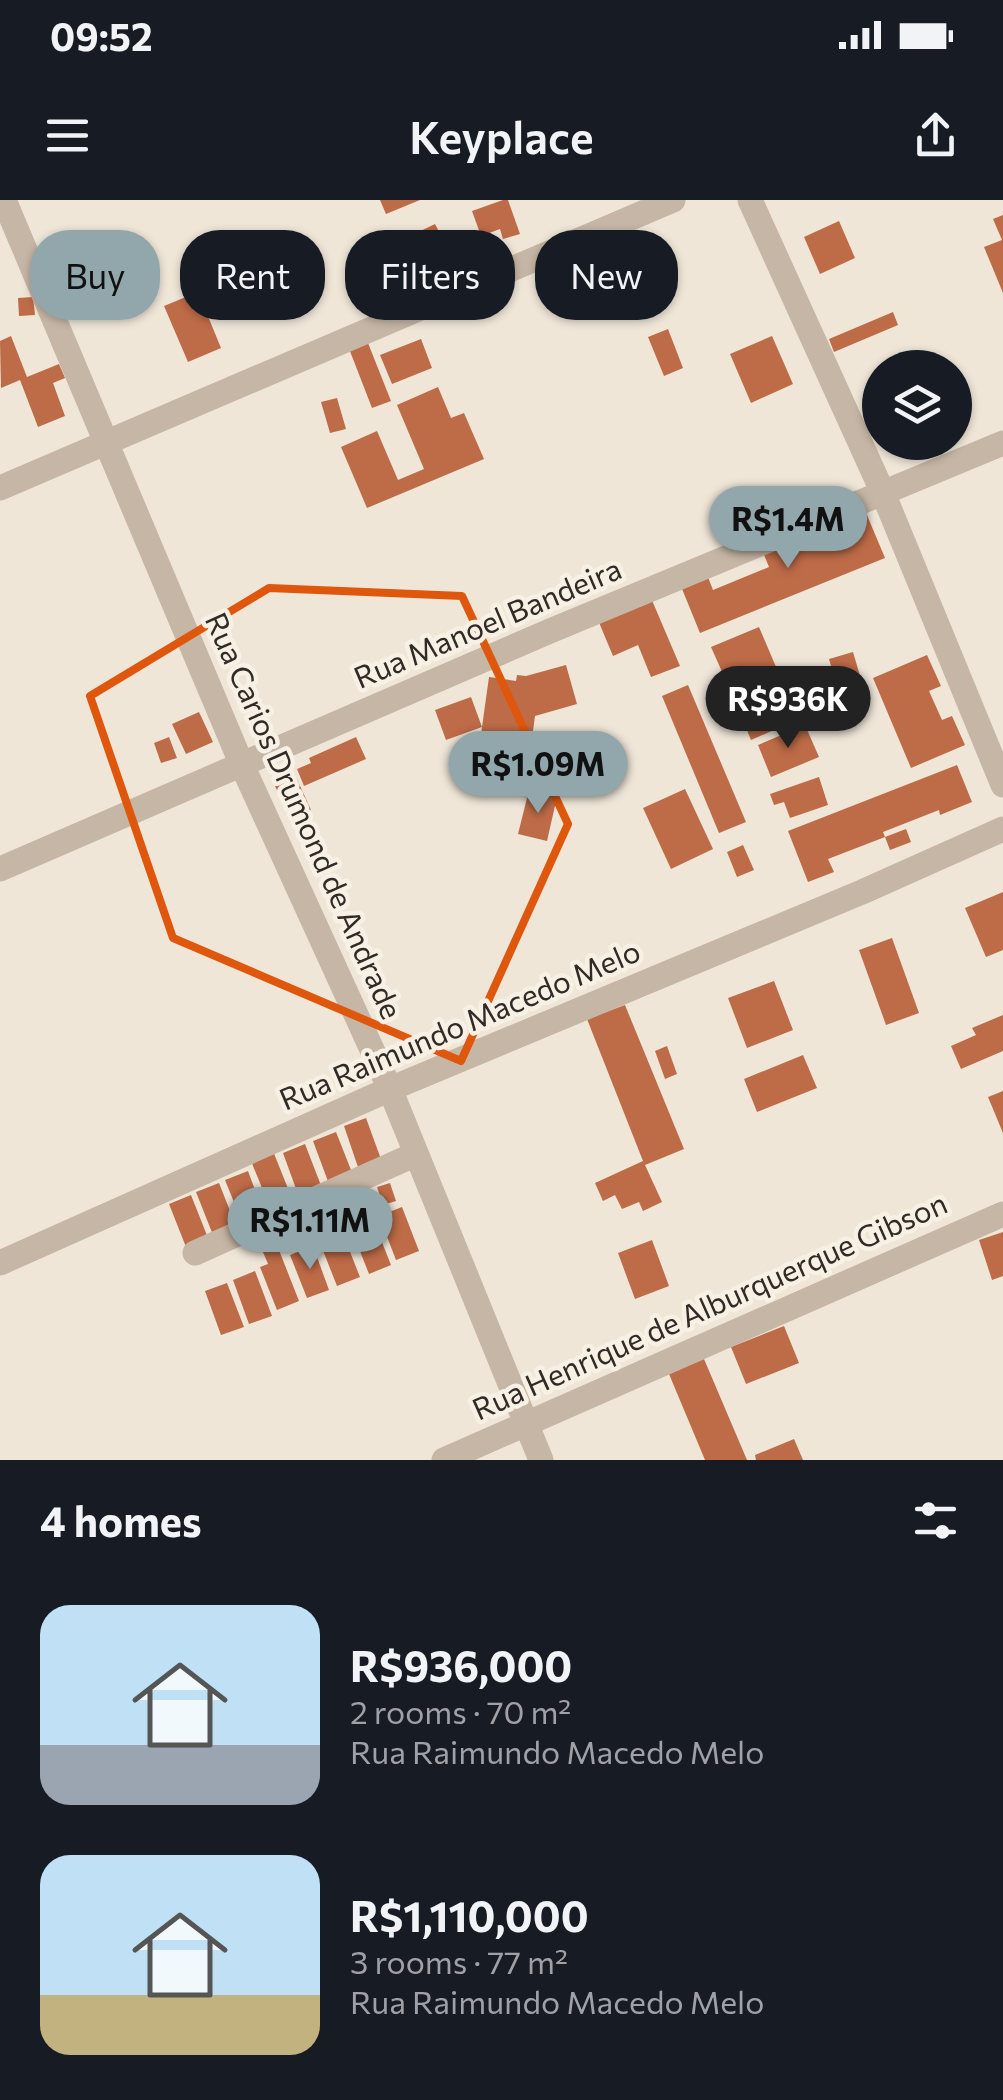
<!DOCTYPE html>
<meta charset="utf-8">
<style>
:root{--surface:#171b24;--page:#20242c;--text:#f1f3f6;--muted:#9ea1a6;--accent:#92a7ac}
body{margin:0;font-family:Commissioner,sans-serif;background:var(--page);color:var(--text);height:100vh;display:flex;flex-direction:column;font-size:38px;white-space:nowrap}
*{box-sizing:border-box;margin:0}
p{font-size:32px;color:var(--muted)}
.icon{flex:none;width:55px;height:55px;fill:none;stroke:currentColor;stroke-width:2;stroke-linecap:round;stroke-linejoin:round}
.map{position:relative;height:1260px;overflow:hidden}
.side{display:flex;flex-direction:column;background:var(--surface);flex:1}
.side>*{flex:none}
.guide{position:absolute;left:30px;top:30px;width:945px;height:90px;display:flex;gap:20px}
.tools{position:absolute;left:862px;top:150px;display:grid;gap:20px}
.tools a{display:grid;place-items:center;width:110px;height:110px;border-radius:50%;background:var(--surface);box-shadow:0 2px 8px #0004;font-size:50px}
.price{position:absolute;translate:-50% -85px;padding:0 22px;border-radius:35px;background:var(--accent);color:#111;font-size:32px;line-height:65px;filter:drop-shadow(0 2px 5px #0008)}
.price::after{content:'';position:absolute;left:50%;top:60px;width:30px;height:22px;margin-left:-15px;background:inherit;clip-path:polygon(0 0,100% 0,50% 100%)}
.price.selected{background:#222;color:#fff}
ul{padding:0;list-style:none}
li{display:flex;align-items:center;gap:30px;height:250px;padding:0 40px}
li span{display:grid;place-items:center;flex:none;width:280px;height:200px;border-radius:30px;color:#555}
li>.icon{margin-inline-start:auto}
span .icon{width:120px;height:120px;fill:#fffc;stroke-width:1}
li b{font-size:42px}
h2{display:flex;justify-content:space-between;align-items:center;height:120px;padding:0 40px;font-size:42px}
.tag{padding:0 35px;border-radius:40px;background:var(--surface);box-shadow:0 2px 8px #0004;font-size:35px;line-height:90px}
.tag.selected{background:var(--accent);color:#111}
.status{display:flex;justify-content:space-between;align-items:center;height:70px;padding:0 50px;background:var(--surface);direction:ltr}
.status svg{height:28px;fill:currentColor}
header{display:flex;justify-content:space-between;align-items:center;height:130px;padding:0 40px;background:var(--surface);font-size:45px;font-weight:600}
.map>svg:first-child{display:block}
</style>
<div class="status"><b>09:52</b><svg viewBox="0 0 49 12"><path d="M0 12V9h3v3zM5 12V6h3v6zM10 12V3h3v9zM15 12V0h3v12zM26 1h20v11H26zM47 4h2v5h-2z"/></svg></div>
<header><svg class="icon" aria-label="menu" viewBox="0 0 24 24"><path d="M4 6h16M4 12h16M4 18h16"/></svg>Keyplace<svg class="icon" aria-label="share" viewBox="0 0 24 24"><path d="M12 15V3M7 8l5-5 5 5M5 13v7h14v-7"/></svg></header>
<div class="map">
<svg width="1003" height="1260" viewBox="0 0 1003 1260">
<rect width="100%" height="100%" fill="#efe6d8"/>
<!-- building -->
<path fill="#be6b47" d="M380,0H420L386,14Z
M503,0H508L520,34L503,39L500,29L481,36L472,11Z
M1003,15V93L984,47L1002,40L993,19Z
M839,21L855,58L820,74L804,37Z
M435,24L448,49L417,65L404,39Z
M643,35L653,58L620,73L610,49Z
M198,92L221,148L188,162L164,106Z
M33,97L35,115L19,116L18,98Z
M893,112L898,125L834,152L829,139Z
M668,129L683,168L664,176L648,137Z
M11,136L27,177L59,164L65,178L53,183L65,216L38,227L20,180L1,188L0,141Z
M772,136L793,184L751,203L730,154Z
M366,138L391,201L372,208L348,146Z
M421,139L432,168L392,184L380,155Z
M438,187L451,218L464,213L484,259L367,308L341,247L377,231L398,280L424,269L397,205Z
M337,198L346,229L330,233L321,202Z
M864,308L885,358L700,433L680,384L706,372L713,390L769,367L762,350Z
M651,398L680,466L651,477L638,445L613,456L598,420Z
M759,427L782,481L735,501L711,447Z
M853,452L861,479L837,486L829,459Z
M927,455L941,486L929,491L942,520L952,516L965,545L911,568L873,478Z
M566,465L577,504L535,516L528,569L477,563L482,527L446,540L435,510L471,497L482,527L489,477L516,481L517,475L526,476Z
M688,485L746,622L719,633L662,496Z
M785,488L799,519L751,540L738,508Z
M199,512L213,542L186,554L172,524Z
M805,525L819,557L771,577L758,545Z
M169,537L177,558L161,563L154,543Z
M356,537L366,559L304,586L297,569L311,563L309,558Z
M957,565L972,602L940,615L939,610L883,632L885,637L828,659L834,672L808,682L788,631Z
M296,577L311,610L291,619L275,586Z
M819,577L828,605L790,618L784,602L774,605L770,594Z
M685,589L713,649L671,669L643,608Z
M529,590L557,597L547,641L518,634Z
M906,629L911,642L890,650L885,637Z
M743,645L754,670L737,677L727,652Z
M1003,692V750L986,757L965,708Z
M892,738L919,813L886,825L859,750Z
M774,781L793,830L747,848L728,798Z
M625,805L684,949L645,965L662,1002L643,1011L639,1002L622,1009L615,995L603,1001L595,983L643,961L587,819Z
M1003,815V851L961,869L951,846L976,835L972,828Z
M667,846L677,874L665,879L655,851Z
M803,855L817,888L757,912L744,879Z
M1003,891V933L988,897Z
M366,918L382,962L359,970L344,926Z
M336,932L353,975L329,984L313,941Z
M305,944L322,988L299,997L283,953Z
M273,951L293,1001L271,1010L251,961Z
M248,971L264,1014L242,1022L225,980Z
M219,983L236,1026L213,1035L196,992Z
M390,983L396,1001L383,1005L377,987Z
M191,995L208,1038L186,1047L169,1004Z
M340,1000L348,1021L277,1045L299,1101L277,1110L260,1067L268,1064L255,1033Z
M402,1007L419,1051L396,1060L379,1016Z
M374,1022L391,1065L369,1074L352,1031Z
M1003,1032V1076L992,1080L979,1040Z
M343,1034L360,1077L337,1086L320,1043Z
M652,1040L669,1086L635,1099L618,1053Z
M313,1046L329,1090L307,1098L290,1055Z
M255,1071L272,1116L249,1124L233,1080Z
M227,1083L244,1127L221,1135L205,1091Z
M784,1126L799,1163L746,1184L731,1147Z
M704,1159L747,1260H705L669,1174Z
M794,1239L803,1260H756L755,1255Z"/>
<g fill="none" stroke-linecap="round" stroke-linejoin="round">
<!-- minor -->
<path stroke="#c6b6a5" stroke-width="25" d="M4,0L242,565L390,889L541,1260
M750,0L883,293L1003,585
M0,288L673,0
M0,669L550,431L1003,243
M195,1053L416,954
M0,1063L390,889L862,692L1003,629
M444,1260L1003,1014"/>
</g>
<!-- marked area -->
<path fill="none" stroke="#df570d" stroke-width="8" stroke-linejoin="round" d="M269,388L462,396L568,624L461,861L173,738L90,496Z"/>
<g text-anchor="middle" stroke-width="9" stroke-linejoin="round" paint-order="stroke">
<!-- street labels -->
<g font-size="30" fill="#322a26" stroke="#f7f0e4">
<text transform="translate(488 424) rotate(-23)" y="10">Rua Manoel Bandeira</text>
<text transform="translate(303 616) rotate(66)" y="10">Rua Carios Drumond de Andrade</text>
<text transform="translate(460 826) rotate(-23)" y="10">Rua Raimundo Macedo Melo</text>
<text transform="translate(710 1107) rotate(-24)" y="10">Rua Henrique de Alburquerque Gibson</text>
</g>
</g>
</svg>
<div class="tools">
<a><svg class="icon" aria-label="layers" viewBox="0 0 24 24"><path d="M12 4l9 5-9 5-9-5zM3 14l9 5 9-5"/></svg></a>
</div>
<b class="price" style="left:788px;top:371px">R$1.4M</b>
<b class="price selected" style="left:788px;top:551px">R$936K</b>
<b class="price" style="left:538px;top:616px">R$1.09M</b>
<b class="price" style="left:310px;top:1072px">R$1.11M</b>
<div class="guide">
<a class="tag selected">Buy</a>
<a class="tag">Rent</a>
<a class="tag">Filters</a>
<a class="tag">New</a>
</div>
</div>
<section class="side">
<h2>4 homes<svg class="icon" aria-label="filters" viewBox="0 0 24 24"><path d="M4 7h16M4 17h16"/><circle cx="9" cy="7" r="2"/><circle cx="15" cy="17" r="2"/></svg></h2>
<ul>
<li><span style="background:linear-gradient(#bfe0f5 70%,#9aa5b1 0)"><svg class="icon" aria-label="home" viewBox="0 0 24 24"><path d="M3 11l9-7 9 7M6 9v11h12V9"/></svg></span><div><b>R$936,000</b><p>2 rooms · 70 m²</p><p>Rua Raimundo Macedo Melo</p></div></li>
<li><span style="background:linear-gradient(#bfe0f5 70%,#c2b280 0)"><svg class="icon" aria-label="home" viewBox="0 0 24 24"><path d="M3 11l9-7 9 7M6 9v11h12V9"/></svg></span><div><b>R$1,110,000</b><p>3 rooms · 77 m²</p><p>Rua Raimundo Macedo Melo</p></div></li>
</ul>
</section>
